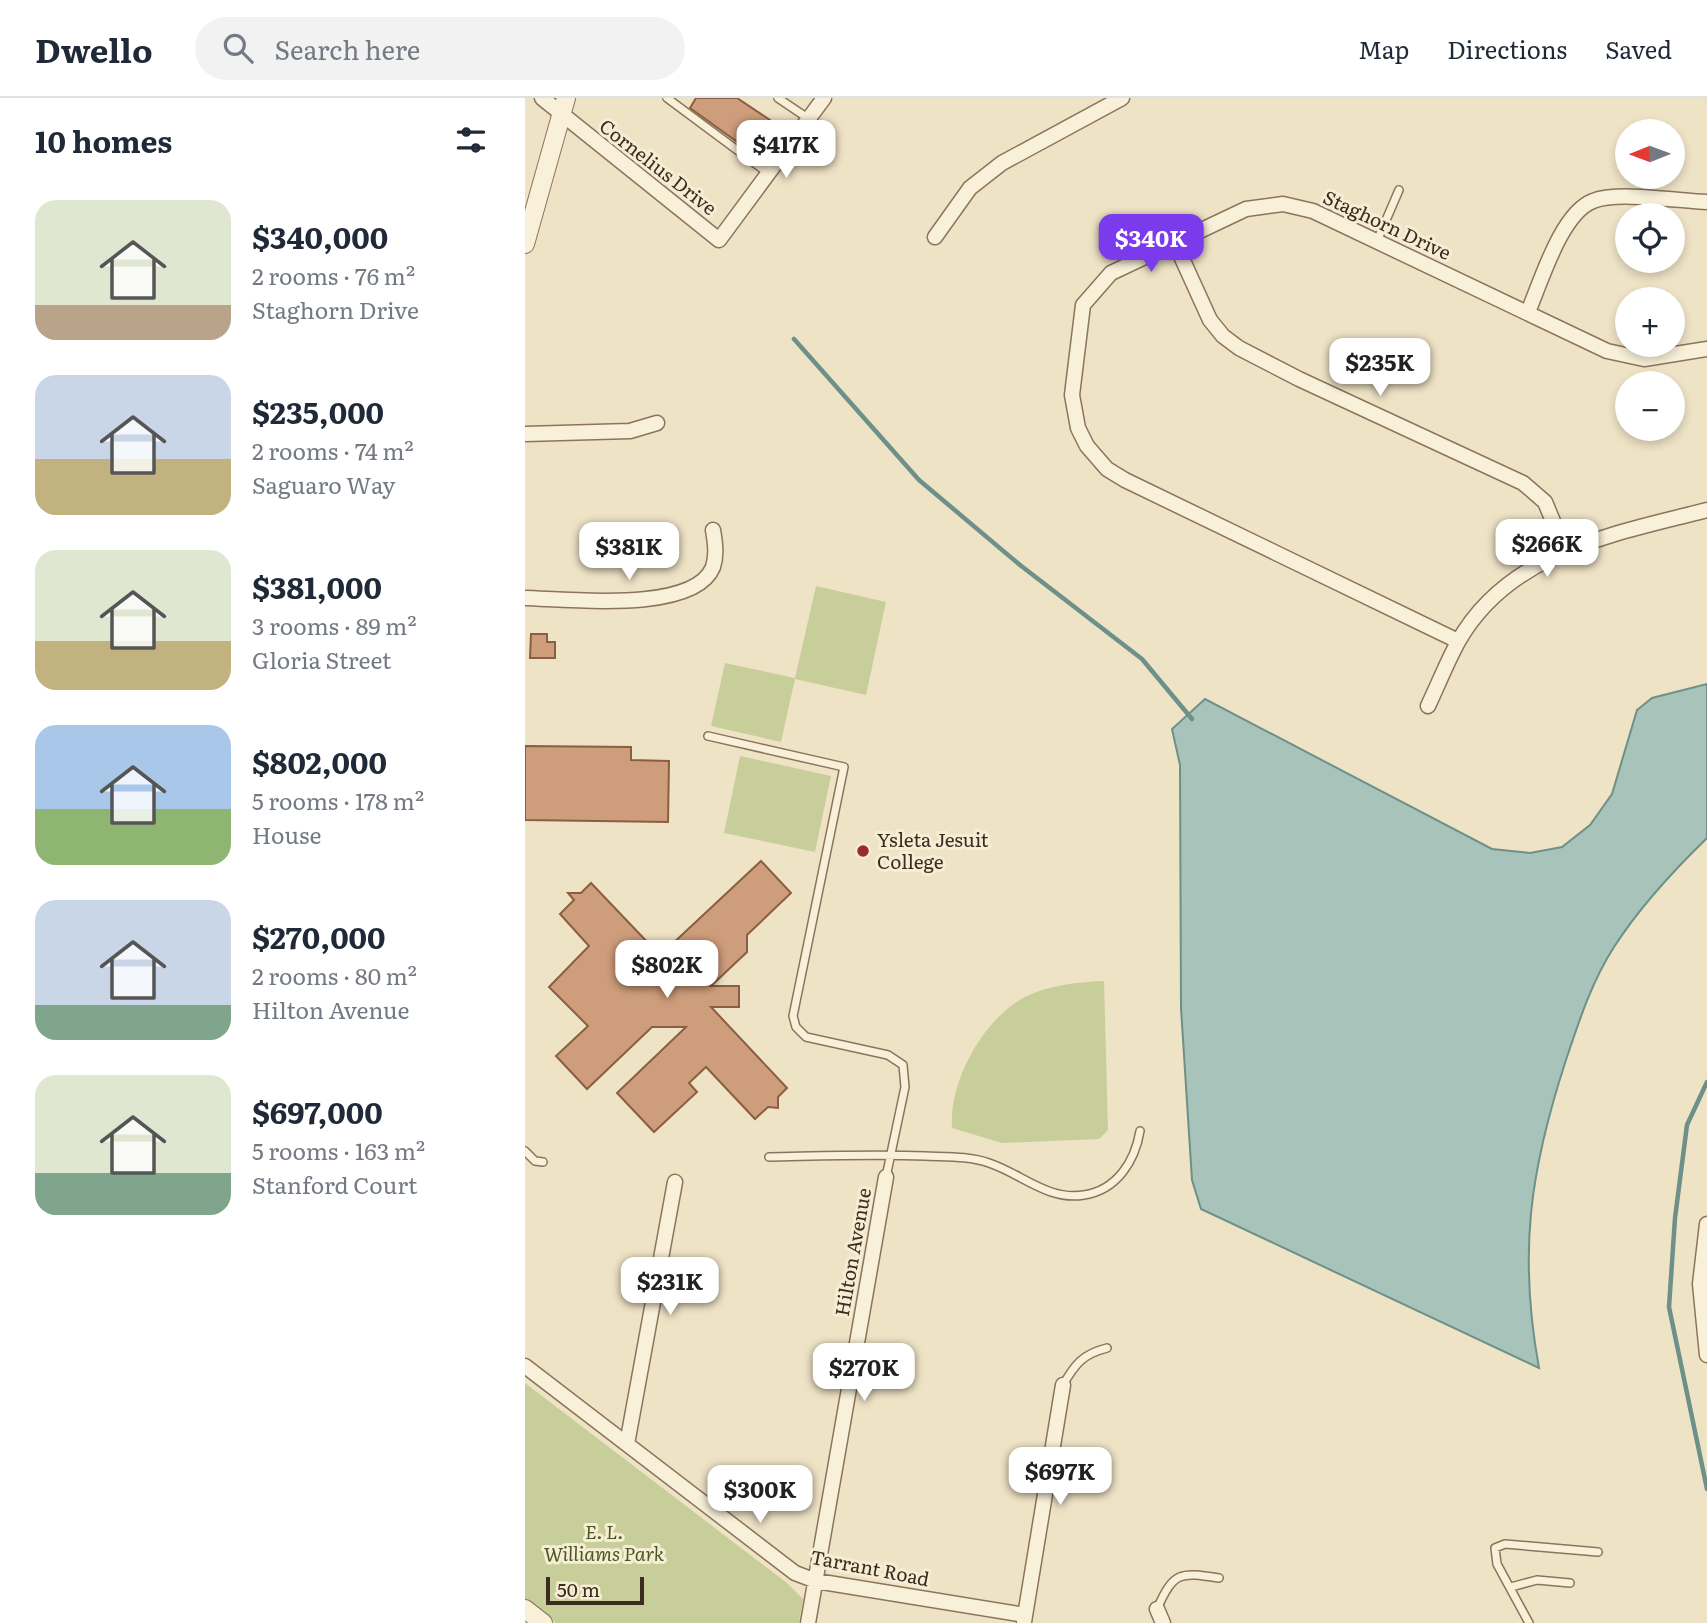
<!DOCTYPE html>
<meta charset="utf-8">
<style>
:root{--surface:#fff;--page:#f2f2f3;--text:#1f2937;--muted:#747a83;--line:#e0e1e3;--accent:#7c3aed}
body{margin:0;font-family:Literata,serif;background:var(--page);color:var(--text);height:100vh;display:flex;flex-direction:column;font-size:26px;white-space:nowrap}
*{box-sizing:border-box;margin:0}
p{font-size:23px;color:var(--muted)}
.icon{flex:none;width:38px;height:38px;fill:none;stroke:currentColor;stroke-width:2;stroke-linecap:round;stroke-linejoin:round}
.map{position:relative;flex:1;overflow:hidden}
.panel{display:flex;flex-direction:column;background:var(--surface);width:525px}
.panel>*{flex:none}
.needle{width:46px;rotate:269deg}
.fabs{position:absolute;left:1090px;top:21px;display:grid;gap:14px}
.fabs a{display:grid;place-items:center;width:70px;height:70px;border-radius:50%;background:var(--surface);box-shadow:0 4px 10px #0003;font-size:35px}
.scale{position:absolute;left:21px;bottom:18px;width:98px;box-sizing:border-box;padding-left:7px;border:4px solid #3b2c1f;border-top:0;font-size:19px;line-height:24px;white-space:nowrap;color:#3b2c1f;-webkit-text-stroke:5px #f6edd5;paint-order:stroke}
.price{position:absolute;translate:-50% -60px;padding:0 16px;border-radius:14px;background:#fff;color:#222;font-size:23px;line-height:46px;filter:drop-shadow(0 2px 4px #0008)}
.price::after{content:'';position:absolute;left:50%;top:42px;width:21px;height:16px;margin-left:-10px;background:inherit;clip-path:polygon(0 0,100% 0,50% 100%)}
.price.on{background:var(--accent);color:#fff}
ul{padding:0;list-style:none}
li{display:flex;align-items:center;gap:21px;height:175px;padding:0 35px}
li span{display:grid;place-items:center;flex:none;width:196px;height:140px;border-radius:21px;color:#555}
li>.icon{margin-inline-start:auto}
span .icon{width:84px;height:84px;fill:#fffc;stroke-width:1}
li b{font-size:30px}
h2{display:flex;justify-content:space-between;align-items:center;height:84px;padding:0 35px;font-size:30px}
header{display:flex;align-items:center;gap:42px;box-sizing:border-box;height:98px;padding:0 35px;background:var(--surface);border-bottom:2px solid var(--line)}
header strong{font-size:33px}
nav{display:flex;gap:38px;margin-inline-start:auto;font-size:24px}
.search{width:490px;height:63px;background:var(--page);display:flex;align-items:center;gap:18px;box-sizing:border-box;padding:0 24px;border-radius:38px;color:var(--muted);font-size:26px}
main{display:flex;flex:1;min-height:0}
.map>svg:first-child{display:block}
</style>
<header>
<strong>Dwello</strong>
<div class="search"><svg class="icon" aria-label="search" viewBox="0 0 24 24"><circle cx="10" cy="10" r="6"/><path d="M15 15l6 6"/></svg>Search here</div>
<nav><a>Map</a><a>Directions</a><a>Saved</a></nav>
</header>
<main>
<section class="panel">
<h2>10 homes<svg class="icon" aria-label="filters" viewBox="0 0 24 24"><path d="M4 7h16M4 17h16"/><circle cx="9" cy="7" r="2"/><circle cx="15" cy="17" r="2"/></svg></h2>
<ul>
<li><span style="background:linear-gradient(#dfe7d0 75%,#b9a48a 0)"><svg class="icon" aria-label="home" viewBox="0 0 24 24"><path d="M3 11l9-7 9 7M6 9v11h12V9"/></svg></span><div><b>$340,000</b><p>2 rooms · 76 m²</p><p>Staghorn Drive</p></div></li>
<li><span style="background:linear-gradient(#c9d6e8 60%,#c2b280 0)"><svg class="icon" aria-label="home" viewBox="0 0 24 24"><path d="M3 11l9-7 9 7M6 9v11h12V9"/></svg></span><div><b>$235,000</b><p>2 rooms · 74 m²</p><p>Saguaro Way</p></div></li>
<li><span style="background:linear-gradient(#dfe7d0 65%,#c2b280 0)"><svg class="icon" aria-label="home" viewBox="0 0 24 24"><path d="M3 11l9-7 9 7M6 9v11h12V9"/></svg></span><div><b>$381,000</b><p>3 rooms · 89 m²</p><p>Gloria Street</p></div></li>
<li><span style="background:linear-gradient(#a9c7e8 60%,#8fb573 0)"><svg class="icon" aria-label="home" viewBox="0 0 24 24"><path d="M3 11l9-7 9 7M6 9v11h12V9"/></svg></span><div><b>$802,000</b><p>5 rooms · 178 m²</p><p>House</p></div></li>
<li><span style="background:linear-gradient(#c9d6e8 75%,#7fa58c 0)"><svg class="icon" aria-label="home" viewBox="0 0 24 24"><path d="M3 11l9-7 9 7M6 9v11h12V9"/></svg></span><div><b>$270,000</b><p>2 rooms · 80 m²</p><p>Hilton Avenue</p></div></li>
<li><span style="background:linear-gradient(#dfe7d0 70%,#7fa58c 0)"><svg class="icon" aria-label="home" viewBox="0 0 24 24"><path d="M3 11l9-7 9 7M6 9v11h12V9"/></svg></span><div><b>$697,000</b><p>5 rooms · 163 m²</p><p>Stanford Court</p></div></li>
</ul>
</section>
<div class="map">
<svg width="1182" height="1525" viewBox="0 0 1182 1525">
<rect width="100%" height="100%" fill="#efe3c6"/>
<!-- green -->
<path fill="#c8ce99" d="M291,488L361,504L341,597L270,581L256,644L186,628L200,565L270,580Z
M215,658L306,678L290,754L199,735Z
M579,883L583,1032L574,1041L477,1045L427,1030C424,983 458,921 500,899C523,887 554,884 579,883Z
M0,1285L262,1485L278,1501L274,1525H31L0,1501Z"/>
<!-- water -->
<path fill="#a7c3ba" stroke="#6d9188" stroke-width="2" d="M1182,586V740C1148,773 1114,810 1089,849C1067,883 1054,923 1041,962C1005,1072 993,1155 1014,1270L676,1111L667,1082L656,910L655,667L647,631L680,601L967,751L1005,755L1037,749L1065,727L1087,696L1112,612L1127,600Z"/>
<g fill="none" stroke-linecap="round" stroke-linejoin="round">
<!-- stream -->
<path stroke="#6d9188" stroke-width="4.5" d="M269,241L394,382L495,467L617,561L667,621
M1182,984L1162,1027L1150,1120L1144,1209L1182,1391"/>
</g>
<!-- building -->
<path fill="#ce9d7b" stroke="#8a5e40" stroke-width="2" d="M171,0H212L245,22L225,53L165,10Z
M6,536H22V544H30V560H5Z
M0,648L106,649V662L144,663L143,724L0,722Z
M236,763L266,795L222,837V854L186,888H214V909H186L262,990L253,999V1010L243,1009L230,1021L181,969L164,985L172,994L129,1034L92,995L161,929H127L62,991L31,958L63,928L24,889L64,848L35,816L49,802L43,795H56L66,785L127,849H144Z"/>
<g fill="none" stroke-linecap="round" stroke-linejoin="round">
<defs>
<path id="service" d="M142,0L243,75
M253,0L284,21
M852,143L874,92
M183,638L319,669L268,918L271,929L281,939L363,957L378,967L380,989L361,1079
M0,1053L10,1063L18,1064
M244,1059C296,1058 348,1056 400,1058C422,1059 444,1058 464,1065C497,1076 523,1103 559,1097C592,1092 610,1063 615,1033
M538,1287C550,1266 558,1256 582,1250
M986,1489L1012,1482L1045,1485
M632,1511C649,1473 655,1474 694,1480
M1004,1525L972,1466L970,1450L980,1446L1073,1454"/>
<path id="minor" d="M17,0L194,142L299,0
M410,139L445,90L477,65L597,0
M650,145L685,222L698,238L714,250L774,281L998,385L1020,404L1040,452
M1003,214C1016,184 1036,115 1068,103C1092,93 1154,103 1182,104
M0,336L105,333L132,325
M0,500C42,501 169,516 188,469C192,457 190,444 188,432
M933,543L600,382L582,371L562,348L553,330L547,297L558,207L586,175L721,111L758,106L788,113L1082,253L1119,261L1182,251
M903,608C913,587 922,564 933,544C984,453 1090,436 1182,412
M1182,1126L1175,1186L1182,1257
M0,1268L270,1475L291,1483L500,1517
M102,1346L150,1084
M632,1511L638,1525
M499,1524L538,1287
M283,1525L361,1079"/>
<path id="tertiary" d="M0,146L41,0
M0,1511L18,1525"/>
</defs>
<!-- service casing -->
<use href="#service" stroke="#8b745b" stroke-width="10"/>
<!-- minor casing -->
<use href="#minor" stroke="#8b745b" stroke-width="17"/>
<!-- tertiary casing -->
<use href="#tertiary" stroke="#8b745b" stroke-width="20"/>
<!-- service -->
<use href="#service" stroke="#f9f0d9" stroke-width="7"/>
<!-- minor -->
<use href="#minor" stroke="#f9f0d9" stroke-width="14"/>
<!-- tertiary -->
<use href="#tertiary" stroke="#f9f0d9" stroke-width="18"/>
</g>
<!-- markers -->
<circle fill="#9b2a2b" stroke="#f6edd5" stroke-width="2.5" cx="338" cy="753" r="7"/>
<g text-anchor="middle" stroke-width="6" stroke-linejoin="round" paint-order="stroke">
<!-- street labels -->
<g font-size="19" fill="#3b2c1f" stroke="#f6edd5">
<text transform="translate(133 69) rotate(38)" y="7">Cornelius Drive</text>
<text transform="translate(862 127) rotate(25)" y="7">Staghorn Drive</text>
<text transform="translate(328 1154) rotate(-80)" y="7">Hilton Avenue</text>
<text transform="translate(345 1470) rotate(11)" y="7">Tarrant Road</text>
</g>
<!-- poi labels -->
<g font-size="19" fill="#3b2c1f" stroke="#f6edd5" text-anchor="start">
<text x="352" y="749">Ysleta Jesuit<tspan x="352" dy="22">College</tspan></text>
</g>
<!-- park labels -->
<g font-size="19" font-style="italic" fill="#4b5825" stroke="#f6edd5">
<text x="79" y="1441">E. L.<tspan x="79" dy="22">Williams Park</tspan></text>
</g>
</g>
</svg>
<div class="fabs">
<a><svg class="needle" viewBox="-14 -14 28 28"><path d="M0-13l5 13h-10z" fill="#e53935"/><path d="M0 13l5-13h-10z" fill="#747a83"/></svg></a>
<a><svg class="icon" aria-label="locate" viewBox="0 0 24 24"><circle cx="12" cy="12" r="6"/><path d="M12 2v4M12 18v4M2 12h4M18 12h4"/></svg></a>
<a>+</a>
<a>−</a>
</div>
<div class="scale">50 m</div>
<b class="price" style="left:261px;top:82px">$417K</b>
<b class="price on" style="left:626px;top:176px">$340K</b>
<b class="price" style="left:855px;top:300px">$235K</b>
<b class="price" style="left:1022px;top:481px">$266K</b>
<b class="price" style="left:104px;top:484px">$381K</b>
<b class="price" style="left:142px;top:902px">$802K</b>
<b class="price" style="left:145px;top:1219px">$231K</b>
<b class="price" style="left:339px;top:1305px">$270K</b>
<b class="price" style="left:535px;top:1409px">$697K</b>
<b class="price" style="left:235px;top:1427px">$300K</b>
</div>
</main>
